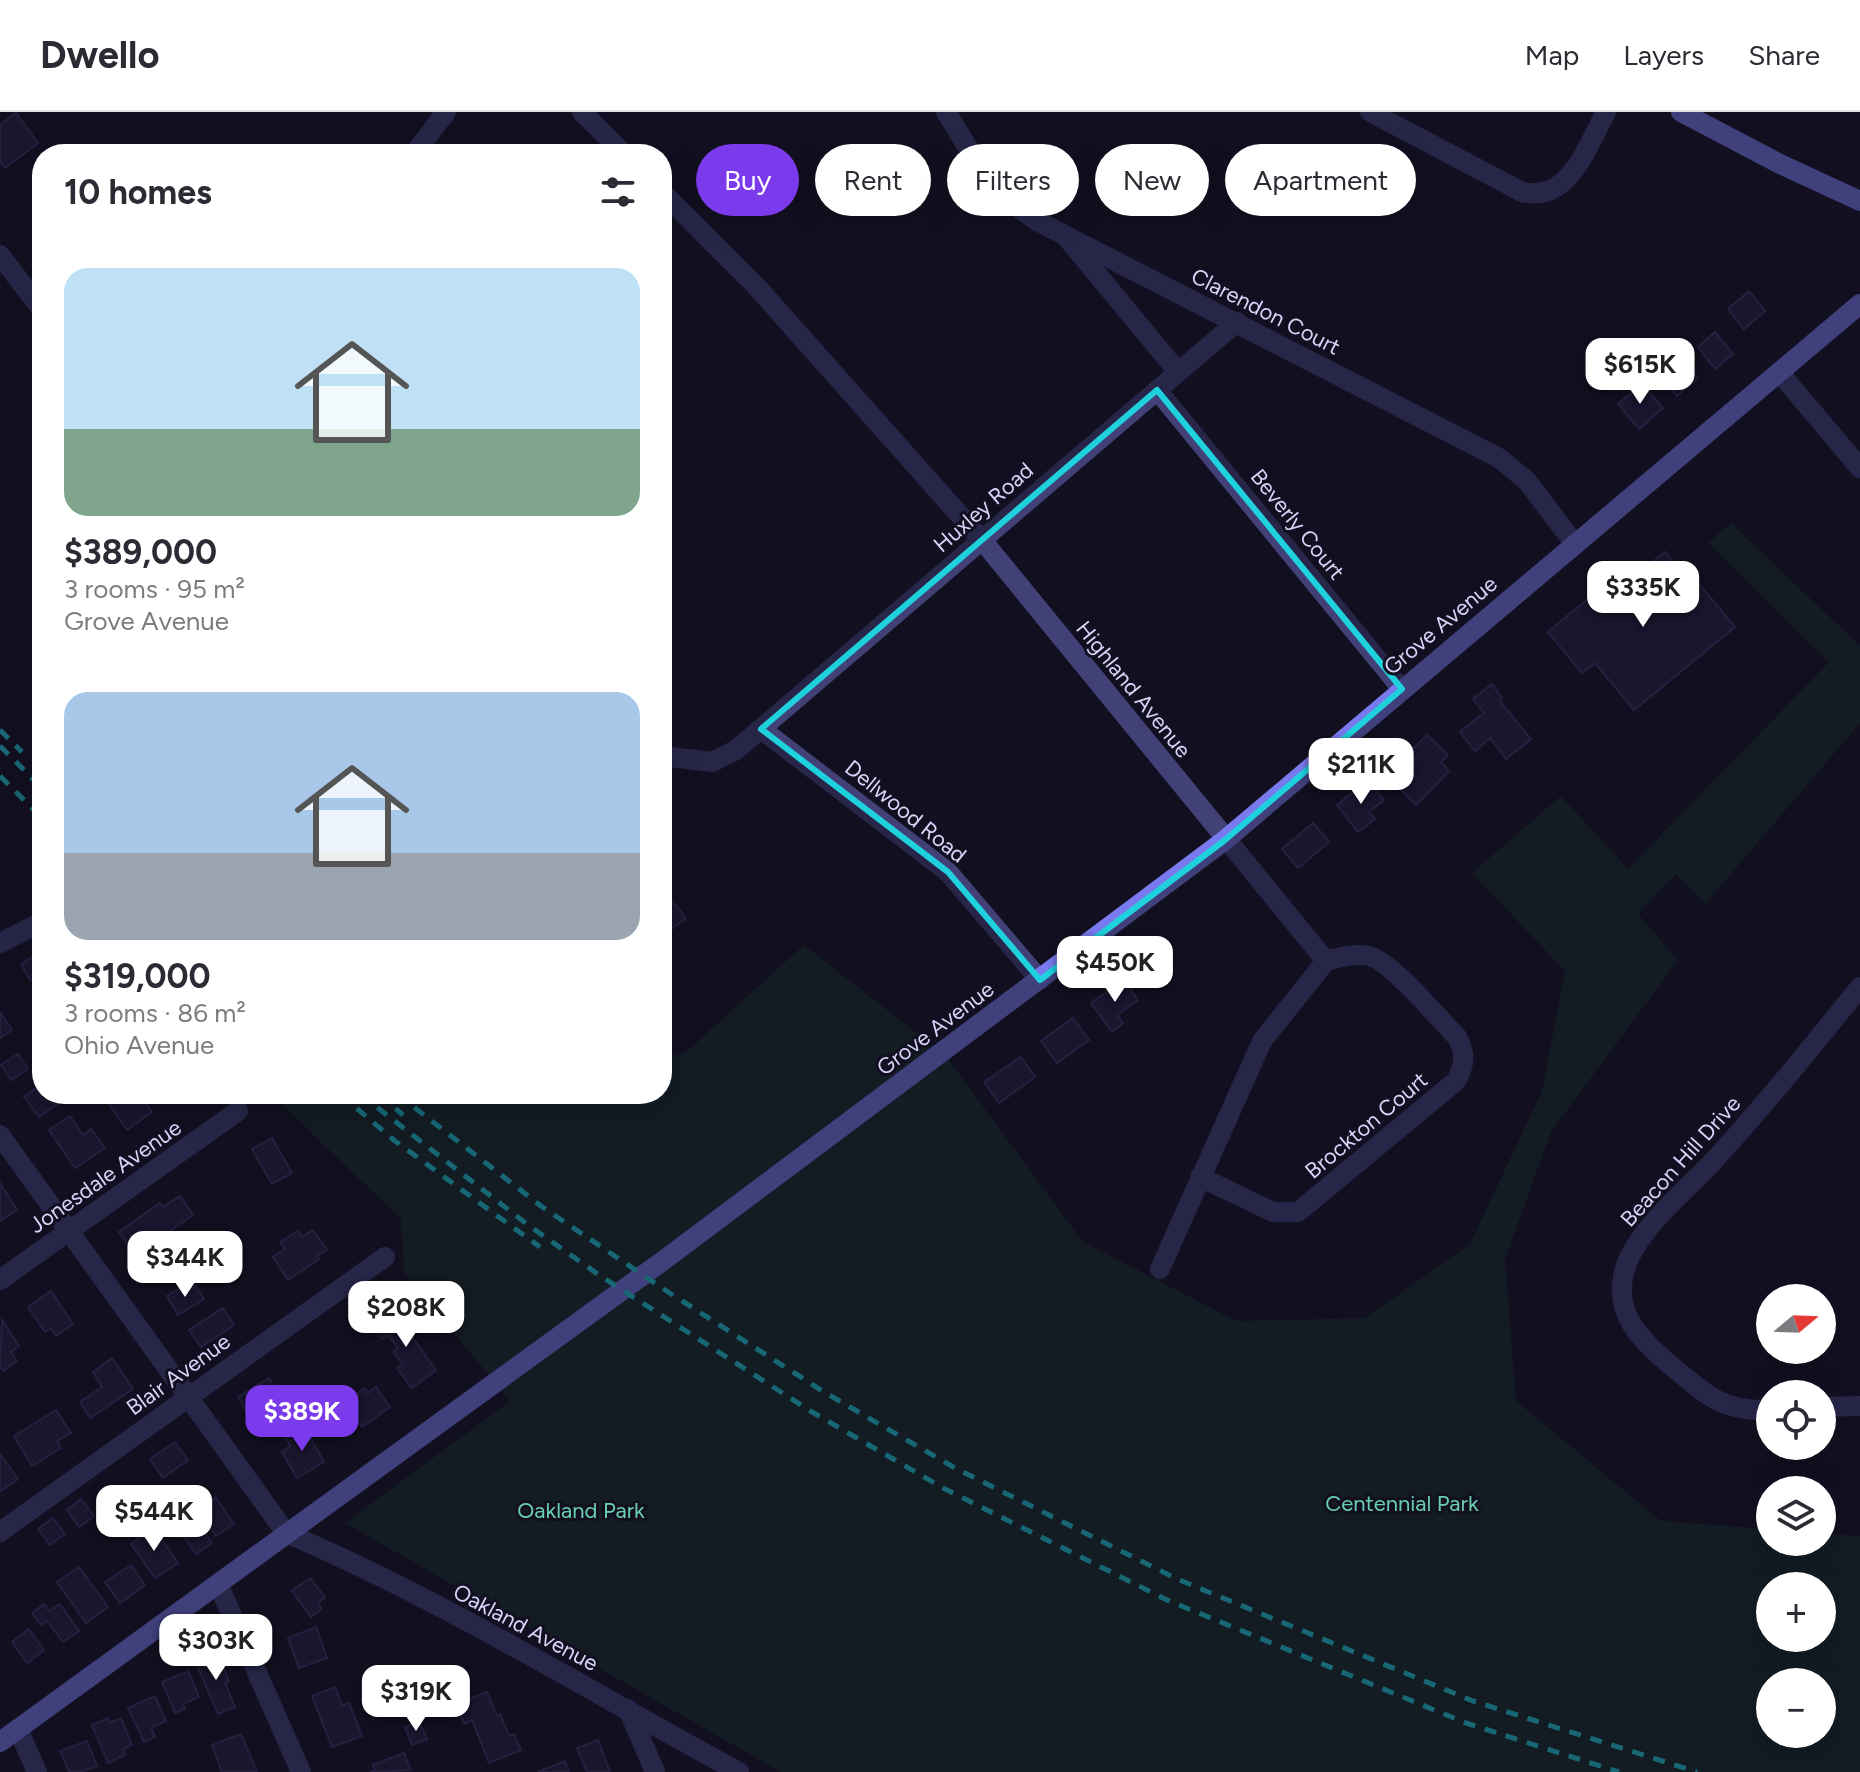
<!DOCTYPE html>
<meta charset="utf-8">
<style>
:root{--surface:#fff;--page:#f2f2f3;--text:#2b2b33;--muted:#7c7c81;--line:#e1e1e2;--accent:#7c3aed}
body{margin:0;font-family:Figtree,sans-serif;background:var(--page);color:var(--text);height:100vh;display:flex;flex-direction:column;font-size:30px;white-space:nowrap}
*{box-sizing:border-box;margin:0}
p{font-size:26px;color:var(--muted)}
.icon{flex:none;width:44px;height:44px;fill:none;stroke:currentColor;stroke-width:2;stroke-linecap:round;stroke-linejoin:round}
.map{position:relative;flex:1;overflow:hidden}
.side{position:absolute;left:32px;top:32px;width:640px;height:960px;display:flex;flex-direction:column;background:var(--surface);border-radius:32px;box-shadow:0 8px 32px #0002}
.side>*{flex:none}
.hud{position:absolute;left:696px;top:32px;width:760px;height:72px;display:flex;gap:16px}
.needle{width:52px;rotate:71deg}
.controls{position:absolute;left:1756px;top:1172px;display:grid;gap:16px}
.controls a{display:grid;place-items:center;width:80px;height:80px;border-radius:50%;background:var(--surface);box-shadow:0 8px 32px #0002;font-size:40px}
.price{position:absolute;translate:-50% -68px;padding:0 18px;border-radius:16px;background:#fff;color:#222;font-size:26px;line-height:52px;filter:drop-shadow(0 2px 4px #0008)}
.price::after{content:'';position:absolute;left:50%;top:48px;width:24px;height:18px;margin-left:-12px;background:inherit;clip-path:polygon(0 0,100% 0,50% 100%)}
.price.active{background:var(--accent);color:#fff}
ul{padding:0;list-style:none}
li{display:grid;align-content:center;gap:16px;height:424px;padding:0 32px}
li span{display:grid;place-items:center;height:248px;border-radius:24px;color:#555}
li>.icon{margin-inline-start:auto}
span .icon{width:144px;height:144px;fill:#fffc;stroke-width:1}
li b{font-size:34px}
h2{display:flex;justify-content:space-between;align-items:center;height:96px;padding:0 32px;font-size:34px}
.chip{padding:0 28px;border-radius:36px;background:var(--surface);box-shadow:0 8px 32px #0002;font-size:28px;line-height:72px}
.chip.active{background:var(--accent);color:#fff}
header{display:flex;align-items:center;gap:48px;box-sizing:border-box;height:112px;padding:0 40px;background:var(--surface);border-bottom:2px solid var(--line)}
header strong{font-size:38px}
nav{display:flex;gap:44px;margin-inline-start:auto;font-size:28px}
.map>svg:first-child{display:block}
</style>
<header>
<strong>Dwello</strong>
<nav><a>Map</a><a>Layers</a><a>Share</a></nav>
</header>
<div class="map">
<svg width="1860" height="1660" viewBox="0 0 1860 1660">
<rect width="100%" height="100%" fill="#121020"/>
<!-- green -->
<path fill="#142927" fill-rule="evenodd" d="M1731,411L1860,534V611L1705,792L1676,762L1638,802L1678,848L1551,1020L1505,1147L1516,1289L1661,1409L1770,1417V1430H1822V1421L1860,1424V1660H781L345,1411L510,1289L404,1160L401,1107L271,982H662V946L685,941L804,833L946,944L1082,1129L1236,1209L1365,1206L1470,1132L1542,979L1565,859L1472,761L1561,684L1628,757L1829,550L1708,431ZM1770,1474H1822V1526H1770ZM1770,1570H1822V1622H1770Z"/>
<!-- building -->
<path fill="#231e3e" stroke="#3b3367" stroke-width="2" d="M16,1L38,31L5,56L0,49V13Z
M1749,179L1765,199L1744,217L1728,197Z
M1715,220L1733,242L1715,257L1698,235Z
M1681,244L1698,266L1677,284L1659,262Z
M1642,272L1663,296L1639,317L1618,292Z
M1665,440L1681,460L1686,456L1735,515L1634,598L1595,551L1582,561L1548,520L1619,461L1627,471Z
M1492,572L1502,586L1499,588L1531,627L1506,647L1490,626L1475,639L1460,620L1484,601L1473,587Z
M1427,623L1448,643L1441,650L1449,659L1416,693L1394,671L1417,648L1409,641Z
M1368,668L1384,688L1369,700L1375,707L1358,720L1337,693Z
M1313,711L1329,730L1298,756L1282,737Z
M662,776L686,806L662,824Z
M42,839V860L30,868L21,852Z
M1124,868L1138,888L1117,903L1123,911L1112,920L1091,891Z
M0,900L12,918L0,926Z
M1073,906L1089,928L1057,951L1041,929Z
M18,942L28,957L11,968L1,953Z
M1021,945L1035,965L999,991L984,970Z
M42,972V982H65L67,985L39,1005L24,985Z
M115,982H139L152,1000L127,1018L106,988Z
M70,1004L83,1023L91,1017L105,1036L75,1056L49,1018Z
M272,1026L292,1061L272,1072L252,1037Z
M0,1071L17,1098L0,1109Z
M180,1084L193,1103L135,1143L119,1120L160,1091L163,1095Z
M313,1118L327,1138L317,1144L319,1147L288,1168L273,1145L285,1137L280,1130L298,1119L302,1125Z
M172,1133L184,1149L155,1170L143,1153Z
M186,1172L190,1178L196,1174L204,1187L178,1203L167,1184Z
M51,1179L73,1212L56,1224L51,1216L45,1220L28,1195Z
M223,1196L234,1213L201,1235L189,1218Z
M399,1196L410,1210L404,1214L436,1258L412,1276L397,1256L403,1252L393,1240L398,1236L388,1223L382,1227L373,1216Z
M2,1208L19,1234L11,1240L17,1249L3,1259L0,1254Z
M112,1246L133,1277L90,1306L80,1290L102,1275L93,1260Z
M269,1266L281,1288L250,1306L238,1285Z
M376,1275L390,1295L362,1315L346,1292L364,1276L368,1281Z
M56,1298L71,1321L57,1329L61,1336L32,1354L14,1324Z
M304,1314L324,1350L297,1366L282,1340L290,1334L285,1325Z
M175,1330L188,1348L163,1366L150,1347Z
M0,1342L18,1367L1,1379L0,1378Z
M216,1386L234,1412L216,1424L198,1399Z
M81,1387L94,1404L79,1415L67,1398Z
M53,1406L65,1422L50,1433L38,1417Z
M196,1409L212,1431L196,1442L180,1420Z
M154,1416L178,1451L155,1466L131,1432Z
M131,1453L145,1473L120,1491L105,1470Z
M79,1455L108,1495L86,1511L57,1470Z
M310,1466L325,1485L318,1491L322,1497L311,1505L292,1479Z
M44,1492L49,1499L60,1492L79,1519L63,1530L47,1509L41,1513L32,1501Z
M316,1515L327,1546L299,1556L288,1526Z
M29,1517L44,1538L27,1551L12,1530Z
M217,1539L229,1569L225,1571L235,1595L218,1602L195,1549Z
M188,1559L199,1585L183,1592L185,1597L175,1601L162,1570Z
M335,1575L342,1593L349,1591L362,1624L332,1635L312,1584Z
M487,1580L497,1604L500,1602L509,1624L514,1622L521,1638L489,1651L472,1608L464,1612L456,1592Z
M155,1584L166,1609L151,1616L155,1625L144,1630L128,1596Z
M108,1606L110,1611L121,1606L132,1633L123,1637L125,1643L108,1651L92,1613Z
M419,1609L427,1627L412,1633L405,1615Z
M241,1622L257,1660H222L212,1633Z
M598,1628L610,1660H587L577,1636Z
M87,1629L97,1654L81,1660H69L60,1639Z
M404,1641L411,1658L370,1660L375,1658L373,1653Z
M565,1649L569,1660H538Z"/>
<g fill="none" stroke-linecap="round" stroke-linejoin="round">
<!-- street -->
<path stroke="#414178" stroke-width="20" d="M582,0L624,42
M946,0L978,52L1003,84L1037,109L1499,346L1527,369L1574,431
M1370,0L1522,80C1570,91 1587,34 1606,0
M414,42L446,0
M662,80L756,174L982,428L1326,849L1262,929L1160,1157
M1068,127L1178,260
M0,143L42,198
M1779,260L1860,356
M1157,278L1402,577
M761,617L948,760L1040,868
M662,644L712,650L736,638L1237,210
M0,831L42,810
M0,1023L286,1421C443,1488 589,1579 739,1660
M1200,1065L1273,1100H1298L1456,969C1465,954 1466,941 1457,925C1440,908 1390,848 1369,844C1354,841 1341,845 1326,849
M0,1168L238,999
M1822,1295L1860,1294
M1770,1298C1720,1300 1705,1281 1669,1252C1640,1227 1614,1202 1624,1160C1635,1117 1690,1076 1719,1043C1768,989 1814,932 1860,875
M0,1420L385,1145
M218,1472L301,1660
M628,1597L655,1660
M18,1617L37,1660"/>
<!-- secondary -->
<path stroke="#787aed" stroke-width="20" d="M1681,0L1778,51L1860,89
M0,1630L664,1148L1225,728L1860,192"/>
<!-- rail -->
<path stroke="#1ed1dc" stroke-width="5" stroke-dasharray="12 10" stroke-linecap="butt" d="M0,618L22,640
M0,634L42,676
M0,664L42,706
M340,982L395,1029L540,1135
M360,982L528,1113L602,1165L812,1300L945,1377L1167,1488L1466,1611L1619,1660
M379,982L403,1003
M397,982L541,1094L662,1176L824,1280L955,1356L1177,1467L1473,1589L1697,1660"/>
</g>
<!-- marked area -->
<path d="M0 0H1860V1660H0ZM1157,278L1402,577L1225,728L1040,868L948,760L761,617Z" fill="#121020" fill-opacity=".55" fill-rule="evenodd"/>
<path fill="none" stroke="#1ed1dc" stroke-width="6" stroke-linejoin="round" d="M1157,278L1402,577L1225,728L1040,868L948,760L761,617Z"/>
<g text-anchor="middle" stroke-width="6" stroke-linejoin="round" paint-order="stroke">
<!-- street labels -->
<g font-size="22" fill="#d7d4f9" stroke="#121020">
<text transform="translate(1266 199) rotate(27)" y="8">Clarendon Court</text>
<text transform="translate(983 395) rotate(-41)" y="8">Huxley Road</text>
<text transform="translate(1298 412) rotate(51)" y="8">Beverly Court</text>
<text transform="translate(1440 513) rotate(-40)" y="8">Grove Avenue</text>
<text transform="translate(1134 577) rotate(51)" y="8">Highland Avenue</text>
<text transform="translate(906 699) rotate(39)" y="8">Dellwood Road</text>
<text transform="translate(935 916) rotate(-37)" y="8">Grove Avenue</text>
<text transform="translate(1366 1013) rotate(-40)" y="8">Brockton Court</text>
<text transform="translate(1680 1049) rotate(-48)" y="8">Beacon Hill Drive</text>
<text transform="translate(105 1064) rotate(-35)" y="8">Jonesdale Avenue</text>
<text transform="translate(178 1262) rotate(-36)" y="8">Blair Avenue</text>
<text transform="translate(526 1515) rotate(28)" y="8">Oakland Avenue</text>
</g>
<!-- park labels -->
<g font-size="22" fill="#6acfb1" stroke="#121020">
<text x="1402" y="1399">Centennial Park</text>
<text x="581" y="1406">Oakland Park</text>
</g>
</g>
</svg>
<div class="controls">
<a><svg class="needle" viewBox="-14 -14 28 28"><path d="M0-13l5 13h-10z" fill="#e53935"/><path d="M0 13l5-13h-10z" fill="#7c7c81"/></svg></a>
<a><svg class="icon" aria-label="locate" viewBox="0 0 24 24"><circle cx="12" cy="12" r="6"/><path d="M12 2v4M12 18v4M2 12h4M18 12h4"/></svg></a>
<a><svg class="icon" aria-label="layers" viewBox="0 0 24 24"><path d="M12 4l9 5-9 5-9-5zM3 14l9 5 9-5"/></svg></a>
<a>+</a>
<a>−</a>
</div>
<b class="price" style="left:1640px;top:294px">$615K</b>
<b class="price" style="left:1643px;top:517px">$335K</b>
<b class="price" style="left:1361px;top:694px">$211K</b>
<b class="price" style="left:1115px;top:892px">$450K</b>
<b class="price" style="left:185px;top:1187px">$344K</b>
<b class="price" style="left:406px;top:1237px">$208K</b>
<b class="price active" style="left:302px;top:1341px">$389K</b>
<b class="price" style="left:154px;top:1441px">$544K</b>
<b class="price" style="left:216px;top:1570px">$303K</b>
<b class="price" style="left:416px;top:1621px">$319K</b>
<div class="hud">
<a class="chip active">Buy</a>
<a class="chip">Rent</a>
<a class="chip">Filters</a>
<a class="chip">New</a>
<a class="chip">Apartment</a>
</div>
<section class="side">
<h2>10 homes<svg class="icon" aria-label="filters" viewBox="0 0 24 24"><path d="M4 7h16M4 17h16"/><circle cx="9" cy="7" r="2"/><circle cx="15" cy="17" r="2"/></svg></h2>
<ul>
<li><span style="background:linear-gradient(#bfe0f5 65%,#7fa58c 0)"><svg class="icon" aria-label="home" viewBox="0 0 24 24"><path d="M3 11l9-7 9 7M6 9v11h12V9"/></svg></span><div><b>$389,000</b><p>3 rooms · 95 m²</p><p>Grove Avenue</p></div></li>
<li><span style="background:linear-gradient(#a9c7e8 65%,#9aa5b1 0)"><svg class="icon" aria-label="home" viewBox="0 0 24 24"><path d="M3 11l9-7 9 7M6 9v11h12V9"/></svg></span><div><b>$319,000</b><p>3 rooms · 86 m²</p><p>Ohio Avenue</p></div></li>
</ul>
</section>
</div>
